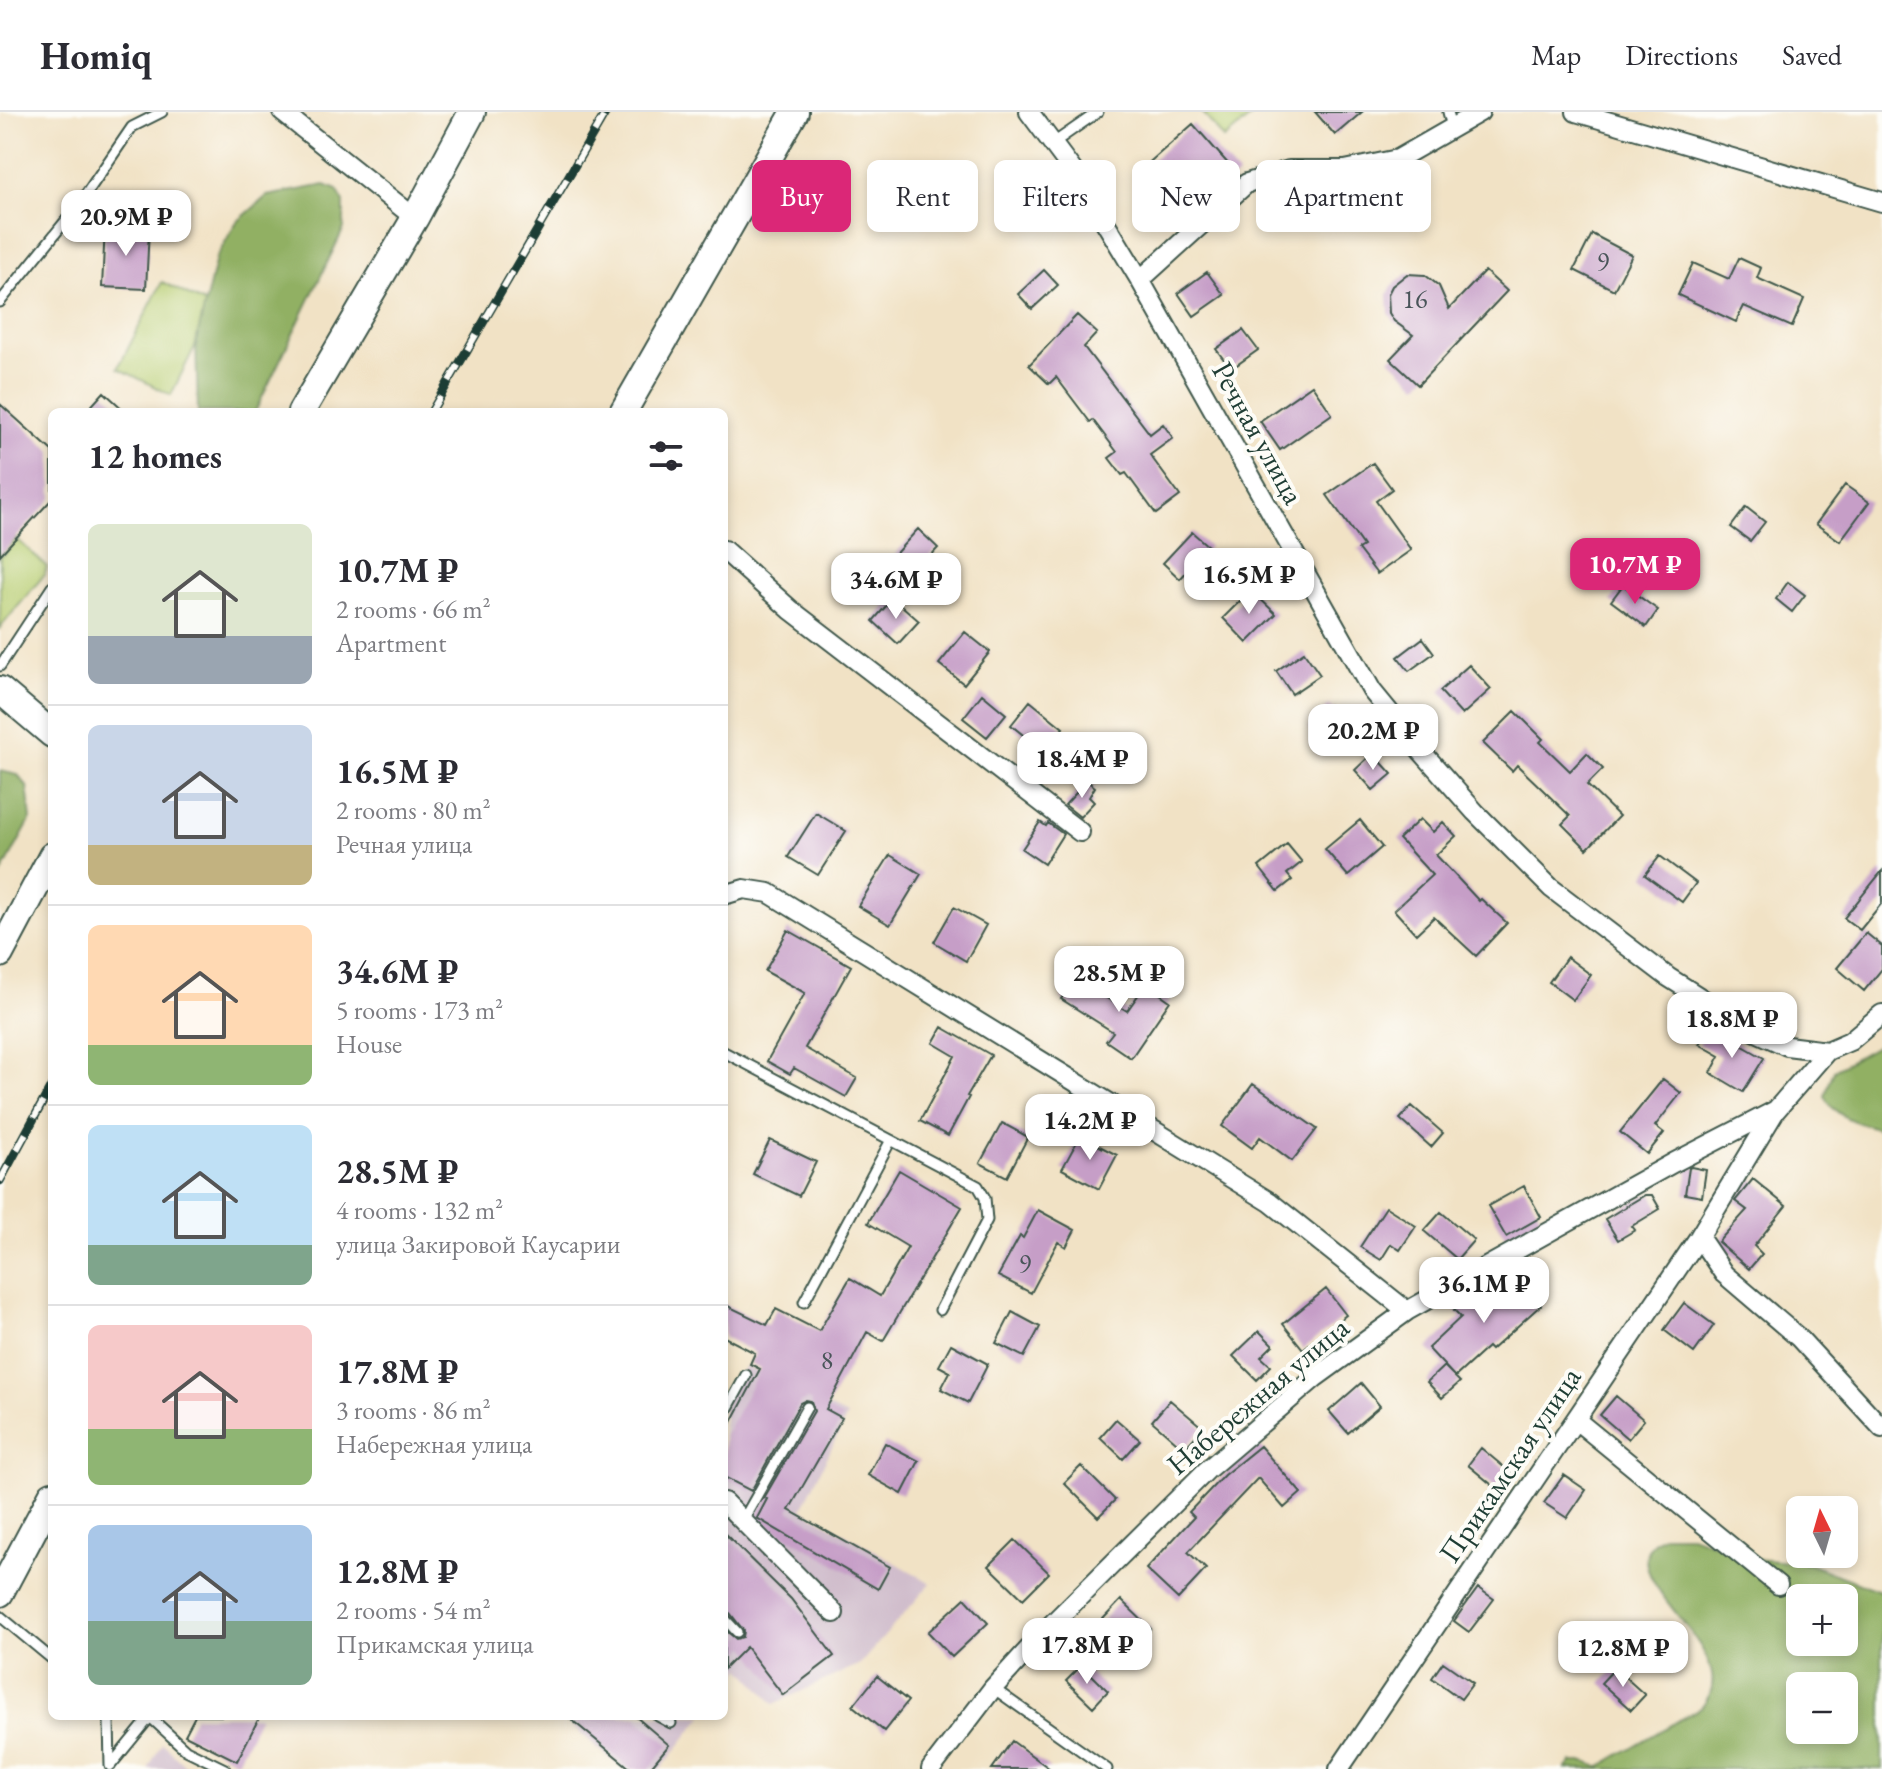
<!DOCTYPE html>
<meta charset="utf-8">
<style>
:root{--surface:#fff;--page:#f7f7f7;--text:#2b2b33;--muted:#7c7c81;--line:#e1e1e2;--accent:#db2777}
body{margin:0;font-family:"EB Garamond",serif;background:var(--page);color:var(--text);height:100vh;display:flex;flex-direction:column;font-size:30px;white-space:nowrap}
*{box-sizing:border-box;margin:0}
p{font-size:26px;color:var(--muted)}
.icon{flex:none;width:44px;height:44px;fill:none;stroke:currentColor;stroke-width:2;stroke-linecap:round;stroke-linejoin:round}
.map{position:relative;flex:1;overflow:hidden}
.panel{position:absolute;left:48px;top:296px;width:680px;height:1312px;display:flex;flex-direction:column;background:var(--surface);border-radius:12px;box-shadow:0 4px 12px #0003}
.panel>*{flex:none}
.guide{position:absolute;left:752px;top:48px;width:760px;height:72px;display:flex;gap:16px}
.needle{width:52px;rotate:355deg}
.controls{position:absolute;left:1786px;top:1384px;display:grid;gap:16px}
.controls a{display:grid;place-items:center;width:72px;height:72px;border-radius:12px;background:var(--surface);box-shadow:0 4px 12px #0003;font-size:40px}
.price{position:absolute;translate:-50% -68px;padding:0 18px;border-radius:16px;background:#fff;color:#222;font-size:26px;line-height:52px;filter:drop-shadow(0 2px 4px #0008)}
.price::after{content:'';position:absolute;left:50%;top:48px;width:24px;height:18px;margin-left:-12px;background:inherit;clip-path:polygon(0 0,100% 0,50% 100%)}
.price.current{background:var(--accent);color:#fff}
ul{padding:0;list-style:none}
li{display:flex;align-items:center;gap:24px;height:200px;padding:0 40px}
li+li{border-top:2px solid var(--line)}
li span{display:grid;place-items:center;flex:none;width:224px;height:160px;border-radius:12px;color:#555}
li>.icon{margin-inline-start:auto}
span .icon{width:96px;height:96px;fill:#fffc;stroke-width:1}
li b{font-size:34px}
h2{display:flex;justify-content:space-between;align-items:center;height:96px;padding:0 40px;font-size:34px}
.tag{padding:0 28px;border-radius:12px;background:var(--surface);box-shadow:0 4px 12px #0003;font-size:28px;line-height:72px}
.tag.current{background:var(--accent);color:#fff}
header{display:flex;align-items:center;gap:48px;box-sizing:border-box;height:112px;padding:0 40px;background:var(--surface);border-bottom:2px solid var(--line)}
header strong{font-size:38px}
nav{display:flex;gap:44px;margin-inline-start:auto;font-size:28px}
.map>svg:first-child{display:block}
</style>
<header>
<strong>Homiq</strong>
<nav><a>Map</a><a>Directions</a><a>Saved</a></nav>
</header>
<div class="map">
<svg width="1882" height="1657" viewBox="0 0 1882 1657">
<rect width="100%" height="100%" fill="#fdfcf7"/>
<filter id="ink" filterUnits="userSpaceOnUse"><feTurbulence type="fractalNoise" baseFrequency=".0125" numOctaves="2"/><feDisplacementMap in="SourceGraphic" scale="16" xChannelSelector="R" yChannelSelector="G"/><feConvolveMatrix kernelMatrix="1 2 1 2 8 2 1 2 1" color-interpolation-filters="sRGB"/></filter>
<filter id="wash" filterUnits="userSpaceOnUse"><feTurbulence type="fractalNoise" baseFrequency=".006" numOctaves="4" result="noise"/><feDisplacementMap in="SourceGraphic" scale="32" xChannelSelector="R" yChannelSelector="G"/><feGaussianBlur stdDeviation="1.8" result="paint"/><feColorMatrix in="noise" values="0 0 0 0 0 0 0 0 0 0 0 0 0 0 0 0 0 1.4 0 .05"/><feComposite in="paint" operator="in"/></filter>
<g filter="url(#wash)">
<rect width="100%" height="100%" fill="#f1e2c5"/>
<!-- industrial -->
<path fill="#d0bdcc" d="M745,1254L847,1304L802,1397L931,1471L860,1552L774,1592L742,1556L724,1578V1285Z
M561,1604H703L661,1657H622Z
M162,1631L189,1657H148Z"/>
<!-- green -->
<path fill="#b7cd71" stroke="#6b8552" stroke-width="2" d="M1202,0H1257L1224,27Z
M162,170L214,196L171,283L118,256Z
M17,427L47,455L45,462L0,516V441L3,443Z"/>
<!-- forest -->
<path fill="#91b063" stroke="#58764c" stroke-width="2" fill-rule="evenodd" d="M325,73L337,78L344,90V116L255,300H198L196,230L216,146L236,111L267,84Z
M0,659L18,663L27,674L31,707L0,764Z
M1882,931V1017H1879C1858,1011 1835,1006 1825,984L1834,958Z
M1664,1423H1691L1755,1447L1809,1452L1882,1480V1657H1566L1572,1650H1586L1599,1655C1624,1640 1649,1625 1674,1611C1682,1606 1694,1601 1701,1595C1756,1541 1594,1459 1664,1423ZM1800,1486H1844V1530H1800ZM1800,1574H1844V1618H1800Z"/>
<g id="blocks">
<!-- building -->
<path fill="#c69ec7" d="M1315,0H1362L1335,23Z
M1193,12L1238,63L1189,106L1144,55Z
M105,115L149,117L146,177L102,175Z
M1592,122L1632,143L1614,178L1574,158Z
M1739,146L1761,156L1757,166L1804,187L1792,215L1744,194L1736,210L1678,183L1693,151L1729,167Z
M1044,158L1058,173L1032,197L1018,182Z
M1485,159L1507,179L1418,273L1390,247L1413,223L1394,209L1389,201L1388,182L1392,174L1407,162L1425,163L1439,174L1449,197Z
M1207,160L1224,183L1194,204L1178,181Z
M1077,203L1097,221L1084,235L1150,322L1163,312L1173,326L1150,343L1180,384L1156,402L1126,361L1122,363L1109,346L1117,340L1093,308L1090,310L1056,265L1049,272L1029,253Z
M1243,218L1258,238L1231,257L1216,237Z
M1312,273L1332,302L1280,338L1260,309Z
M104,280L126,300H86Z
M0,292L52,339V387L0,443Z
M1373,351L1392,377L1376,389L1411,438L1377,462L1358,437L1363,434L1327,383Z
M1845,373L1869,390L1840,429L1816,412Z
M1746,395L1765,410L1750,429L1731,415Z
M918,417L938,436L892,485L876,470L893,453L896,441Z
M1192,420L1209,435L1180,467L1163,451Z
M1788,470L1805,483L1792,500L1776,487Z
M1623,473L1658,498L1646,515L1611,489Z
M1251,478L1276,502L1247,531L1223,506Z
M893,486L919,509L898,532L873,509Z
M965,520L990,540L964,572L939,552Z
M1423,526L1434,541L1409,559L1398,545Z
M1304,540L1320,563L1292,582L1276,559Z
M1469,553L1491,577L1462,603L1440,579Z
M982,582L1006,602L987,625L963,606Z
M1030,589L1063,616L1044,640L1011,613Z
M1329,593L1346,607L1325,632L1308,617Z
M1515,599L1543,627L1540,630L1570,659L1587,641L1603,657L1587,673L1619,704L1587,737L1562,712L1570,704L1517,653L1512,659L1483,631Z
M1373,641L1392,662L1373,678L1355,658Z
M1087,669L1095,675L1089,685L1094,690L1080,705L1065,693Z
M816,701L846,719L818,763L788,745Z
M1420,707L1433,720L1443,710L1456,724L1436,743L1479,789L1481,787L1507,811L1476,844L1434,805L1416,822L1394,798L1432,763L1399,727Z
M1360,708L1382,735L1348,764L1325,737Z
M1040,710L1046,714L1048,711L1063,722L1044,752L1022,737Z
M1287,732L1302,750L1287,762L1292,768L1278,779L1259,755Z
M890,743L921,762L890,813L858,794Z
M1660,744L1696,771L1682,790L1645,763Z
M1882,759V791L1860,818L1844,806Z
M954,795L986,813L966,849L934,830Z
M788,818L851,854L805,936L857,966L846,985L794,956L790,962L767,949L805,881L765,859Z
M1866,821L1882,834V857L1864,879L1837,856Z
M1567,845L1591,863L1573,888L1549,870Z
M1075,866L1127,899L1146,872L1170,889L1131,946L1106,929L1113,920L1061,887Z
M942,915L991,943L967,984L969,985L948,1024L920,1009L955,944L933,931Z
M1710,915L1764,946L1743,980L1711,961L1720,944L1699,932Z
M1663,967L1681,981L1655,1014L1664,1021L1647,1042L1620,1020Z
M1253,972L1317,1017L1292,1049L1260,1025L1252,1036L1222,1014Z
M1412,994L1443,1021L1431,1035L1400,1007Z
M1002,1011L1028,1025L1007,1065L980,1051Z
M1080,1024L1117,1043L1099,1077L1062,1057Z
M770,1028L816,1050L799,1084L753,1062Z
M1691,1055L1706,1058L1702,1085L1685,1082L1689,1056Z
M899,1058L962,1095L883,1229L867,1220L826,1297L842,1306L789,1398L890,1455L878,1477L757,1406L767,1387L764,1386L814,1299L811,1289L806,1288L800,1291L751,1379L724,1365V1325L760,1257L750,1252L755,1241L724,1225V1192L767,1213L776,1197L819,1219L850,1166L880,1184L908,1135L868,1111Z
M1753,1067L1786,1094L1754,1134L1762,1142L1749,1157L1718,1130L1747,1098L1735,1089Z
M1524,1074L1541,1105L1506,1125L1488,1094Z
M1645,1083H1652L1660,1097L1632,1114L1635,1118L1618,1128L1605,1107Z
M1386,1095L1416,1114L1400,1138L1391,1132L1381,1148L1360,1135Z
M1038,1098L1075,1118L1066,1135L1058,1130L1031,1181L998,1164L1020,1124L1023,1126Z
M1441,1100L1474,1128L1457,1147L1424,1119Z
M1514,1162L1541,1193L1491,1238L1488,1235L1455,1265L1428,1236L1461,1205L1454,1198L1468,1184L1478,1194Z
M1326,1177L1346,1203L1303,1237L1283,1212Z
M1684,1191L1714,1213L1694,1241L1664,1218Z
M1012,1200L1040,1215L1024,1245L996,1231Z
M1259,1219L1273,1233L1261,1245L1271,1254L1257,1268L1233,1244Z
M951,1232L988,1252L968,1291L941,1277L950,1260L939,1254Z
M1444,1254L1460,1270L1442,1286L1427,1270Z
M1361,1271L1380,1294L1348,1321L1329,1299Z
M1616,1284L1644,1308L1628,1327L1600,1303Z
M1170,1288L1203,1316L1184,1337L1152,1309Z
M1116,1307L1140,1328L1123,1347L1100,1325Z
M885,1331L919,1349L902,1382L868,1363Z
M1260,1334L1301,1381L1284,1396L1258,1366L1188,1440L1206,1457L1178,1487L1146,1457L1194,1405L1189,1400L1224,1363Z
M1481,1336L1511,1361L1497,1377L1468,1353Z
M1081,1354L1115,1388L1098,1405L1064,1371Z
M1564,1363L1586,1378L1567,1406L1544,1391Z
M724,1421L791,1487L834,1544L783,1583L746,1535L724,1557V1517L736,1527L743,1525L744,1519L730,1501L724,1499Z
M1015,1428L1049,1461L1023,1487L989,1454Z
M1478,1476L1494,1487L1469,1520L1454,1509Z
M965,1486L988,1511L952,1545L928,1520Z
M1121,1488L1151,1517L1133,1536L1103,1507Z
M1443,1550L1473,1571L1461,1587L1432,1566Z
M1082,1553L1108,1579L1093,1595L1066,1569Z
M1615,1556L1645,1583L1631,1598L1601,1571Z
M877,1564L908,1589L884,1619L853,1594Z
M195,1604H260L237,1649L185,1623Z
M567,1604H635L669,1633L649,1657H631Z
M1012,1629L1050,1657H992Z"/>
</g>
</g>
<g filter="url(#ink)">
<use href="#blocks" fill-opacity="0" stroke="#3e564a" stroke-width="2"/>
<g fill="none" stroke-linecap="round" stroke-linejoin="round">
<defs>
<path id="lane" d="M1448,0L1452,15
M1052,32L1098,0
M0,190L80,91L132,15L162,0
M0,554L52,475
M724,940L978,1074L985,1086L987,1108L940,1198
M804,1190L891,1028
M724,1303L746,1263
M743,1408L807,1295
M0,1504L52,1547
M724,1506L737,1520
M993,1576L1107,1657
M107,1604L109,1609L110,1654
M658,1604L671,1611
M150,1605L186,1638L225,1657
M111,1653L151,1604"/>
<path id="street" d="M282,0L415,106
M1029,0L1079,67L1140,168L1372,579L1422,640L1475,700L1551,776L1668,865L1750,917L1787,934L1827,939
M1576,0L1882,90
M1140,168L1247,71L1289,58H1345L1398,47L1480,0
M724,438L791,498L1080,720
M724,783L744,777L769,781L1270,1090L1407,1199
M1699,1125L1724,1162L1799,1226L1882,1316
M1576,1308L1778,1473
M724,1390L834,1501
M931,1657L993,1576L1047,1517L1207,1358L1316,1265L1407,1199L1673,1051L1776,998L1827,939L1850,929L1882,902
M1339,1657L1699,1125L1774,1001"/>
<path id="secondary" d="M301,300L415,106L472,0
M623,300L795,0
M0,578L52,622
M0,842L52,744
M0,1481L52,1383"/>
</defs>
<!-- lane casing -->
<use href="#lane" stroke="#3e564a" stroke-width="13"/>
<!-- street casing -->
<use href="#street" stroke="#3e564a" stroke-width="22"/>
<!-- secondary casing -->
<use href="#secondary" stroke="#3e564a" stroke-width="30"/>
<!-- lane -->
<use href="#lane" stroke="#fff" stroke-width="9"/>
<!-- street -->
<use href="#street" stroke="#fff" stroke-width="18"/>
<!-- secondary -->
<use href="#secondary" stroke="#fff" stroke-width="26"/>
<defs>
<path id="rail" d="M431,300L606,0
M0,1069L52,973"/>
</defs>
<!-- rail casing -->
<use href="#rail" stroke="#1f3d34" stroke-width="9"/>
<!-- rail -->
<use href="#rail" stroke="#fdfcf7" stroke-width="6" stroke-dasharray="18" stroke-linecap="butt"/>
</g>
</g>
<g text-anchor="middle" stroke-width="8" stroke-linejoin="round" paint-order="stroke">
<!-- number labels -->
<g font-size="26" fill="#495559">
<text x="1603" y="159">9</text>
<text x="1415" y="196">16</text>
<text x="1025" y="1161">9</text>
<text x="827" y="1257">8</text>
</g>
<!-- street labels -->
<g font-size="30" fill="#1f3d34" stroke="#fdfcf7">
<text transform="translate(1258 321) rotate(61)" y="10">Речная улица</text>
<text transform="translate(1258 1284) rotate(-40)" y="10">Набережная улица</text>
<text transform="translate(1510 1353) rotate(-56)" y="10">Прикамская улица</text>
</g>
</g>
</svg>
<div class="controls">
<a><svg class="needle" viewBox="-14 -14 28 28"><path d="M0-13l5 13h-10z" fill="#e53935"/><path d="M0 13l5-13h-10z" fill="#7c7c81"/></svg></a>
<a>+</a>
<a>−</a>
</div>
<b class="price" style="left:126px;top:146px">20.9M ₽</b>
<b class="price current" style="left:1635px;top:494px">10.7M ₽</b>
<b class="price" style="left:1249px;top:504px">16.5M ₽</b>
<b class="price" style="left:896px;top:509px">34.6M ₽</b>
<b class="price" style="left:1373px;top:660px">20.2M ₽</b>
<b class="price" style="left:1082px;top:688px">18.4M ₽</b>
<b class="price" style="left:1119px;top:902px">28.5M ₽</b>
<b class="price" style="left:1732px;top:948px">18.8M ₽</b>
<b class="price" style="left:1090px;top:1050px">14.2M ₽</b>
<b class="price" style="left:1484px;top:1213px">36.1M ₽</b>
<b class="price" style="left:1087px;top:1574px">17.8M ₽</b>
<b class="price" style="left:1623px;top:1577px">12.8M ₽</b>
<div class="guide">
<a class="tag current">Buy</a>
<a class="tag">Rent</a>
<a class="tag">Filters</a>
<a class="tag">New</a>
<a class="tag">Apartment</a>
</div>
<section class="panel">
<h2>12 homes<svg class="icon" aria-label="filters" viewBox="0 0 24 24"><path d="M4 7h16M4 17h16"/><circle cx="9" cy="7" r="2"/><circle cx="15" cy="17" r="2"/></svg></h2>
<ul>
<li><span style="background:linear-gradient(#dfe7d0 70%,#9aa5b1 0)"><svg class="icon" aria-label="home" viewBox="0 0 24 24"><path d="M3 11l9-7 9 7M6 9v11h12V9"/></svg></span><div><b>10.7M ₽</b><p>2 rooms · 66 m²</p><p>Apartment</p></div></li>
<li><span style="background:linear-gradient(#c9d6e8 75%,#c2b280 0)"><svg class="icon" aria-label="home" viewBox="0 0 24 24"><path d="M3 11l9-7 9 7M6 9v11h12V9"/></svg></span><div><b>16.5M ₽</b><p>2 rooms · 80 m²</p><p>Речная улица</p></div></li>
<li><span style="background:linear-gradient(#ffd9b3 75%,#8fb573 0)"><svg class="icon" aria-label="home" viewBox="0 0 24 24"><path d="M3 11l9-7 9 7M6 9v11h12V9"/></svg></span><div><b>34.6M ₽</b><p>5 rooms · 173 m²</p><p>House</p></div></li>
<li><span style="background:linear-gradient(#bfe0f5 75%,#7fa58c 0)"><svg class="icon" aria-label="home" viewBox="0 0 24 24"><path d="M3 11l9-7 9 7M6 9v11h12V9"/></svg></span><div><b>28.5M ₽</b><p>4 rooms · 132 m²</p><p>улица Закировой Каусарии</p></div></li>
<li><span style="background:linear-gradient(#f6c9c9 65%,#8fb573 0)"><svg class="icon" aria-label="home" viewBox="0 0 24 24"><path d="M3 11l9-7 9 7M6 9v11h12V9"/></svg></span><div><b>17.8M ₽</b><p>3 rooms · 86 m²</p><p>Набережная улица</p></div></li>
<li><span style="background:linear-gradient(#a9c7e8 60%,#7fa58c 0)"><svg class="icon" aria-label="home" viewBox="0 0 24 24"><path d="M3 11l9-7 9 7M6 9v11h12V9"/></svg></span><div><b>12.8M ₽</b><p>2 rooms · 54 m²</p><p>Прикамская улица</p></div></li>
</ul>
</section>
</div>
